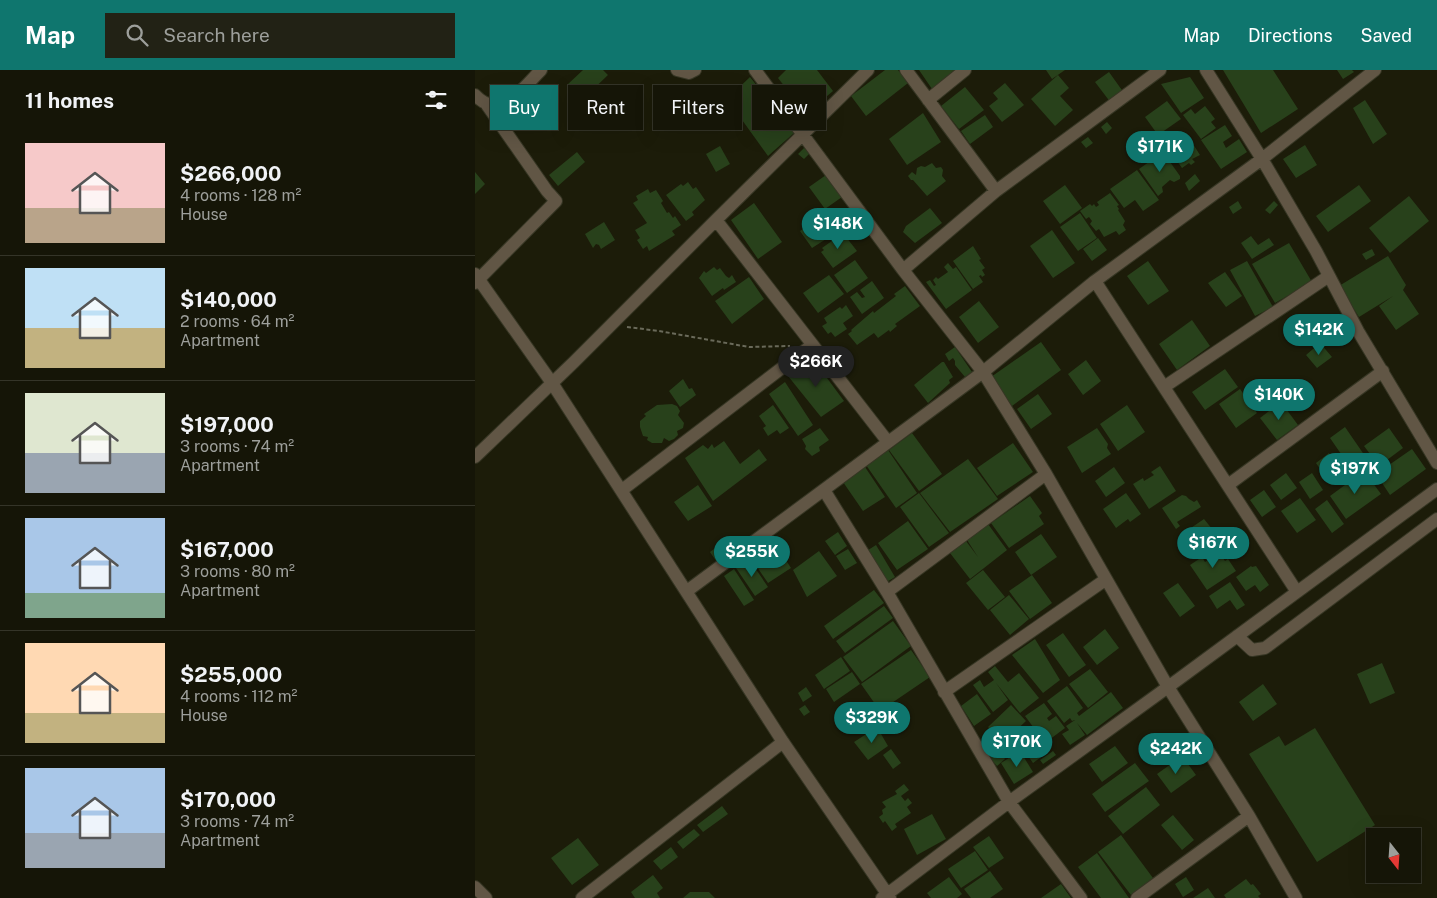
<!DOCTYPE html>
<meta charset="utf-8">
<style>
:root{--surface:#151507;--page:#222215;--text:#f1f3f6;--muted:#9d9f9b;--line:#343428;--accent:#0f766e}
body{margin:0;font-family:"Public Sans",sans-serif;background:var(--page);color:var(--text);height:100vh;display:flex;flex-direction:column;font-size:19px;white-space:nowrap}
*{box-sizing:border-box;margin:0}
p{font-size:16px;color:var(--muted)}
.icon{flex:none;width:28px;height:28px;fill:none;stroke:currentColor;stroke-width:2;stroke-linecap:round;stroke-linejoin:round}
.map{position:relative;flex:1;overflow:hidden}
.side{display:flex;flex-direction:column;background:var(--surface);width:475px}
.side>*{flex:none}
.banner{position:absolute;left:15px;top:15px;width:475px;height:45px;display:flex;gap:10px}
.needle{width:32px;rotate:163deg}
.fabs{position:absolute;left:891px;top:758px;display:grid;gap:10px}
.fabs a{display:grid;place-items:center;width:55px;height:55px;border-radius:0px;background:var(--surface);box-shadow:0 5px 20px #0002,0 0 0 1px var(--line);font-size:25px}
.price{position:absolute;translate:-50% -42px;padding:0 11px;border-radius:18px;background:var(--accent);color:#fff;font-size:16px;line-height:32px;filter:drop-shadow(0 1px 2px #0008)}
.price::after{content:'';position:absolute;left:50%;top:30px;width:15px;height:11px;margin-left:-8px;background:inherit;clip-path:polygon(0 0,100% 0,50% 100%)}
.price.on{background:#222;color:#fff}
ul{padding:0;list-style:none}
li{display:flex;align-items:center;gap:15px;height:125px;padding:0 25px}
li+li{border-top:1px solid var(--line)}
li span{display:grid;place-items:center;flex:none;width:140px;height:100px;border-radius:0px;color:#555}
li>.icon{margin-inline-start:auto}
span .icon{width:60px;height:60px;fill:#fffc;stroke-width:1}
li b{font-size:21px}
h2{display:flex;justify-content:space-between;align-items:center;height:60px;padding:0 25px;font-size:21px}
.pill{padding:0 18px;border-radius:0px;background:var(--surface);box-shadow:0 5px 20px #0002,0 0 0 1px var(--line);font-size:18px;line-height:45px}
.pill.on{background:var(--accent);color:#fff}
header{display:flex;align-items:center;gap:30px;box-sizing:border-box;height:70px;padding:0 25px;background:var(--accent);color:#fff}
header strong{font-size:24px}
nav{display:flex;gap:28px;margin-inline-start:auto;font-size:18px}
.search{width:350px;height:45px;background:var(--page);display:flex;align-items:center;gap:12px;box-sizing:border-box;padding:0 18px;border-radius:0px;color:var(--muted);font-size:19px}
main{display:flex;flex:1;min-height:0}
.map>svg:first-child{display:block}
</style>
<header>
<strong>Map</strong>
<div class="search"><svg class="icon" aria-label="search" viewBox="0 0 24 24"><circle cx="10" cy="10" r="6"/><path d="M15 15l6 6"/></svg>Search here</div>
<nav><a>Map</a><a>Directions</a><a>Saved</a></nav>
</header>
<main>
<section class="side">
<h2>11 homes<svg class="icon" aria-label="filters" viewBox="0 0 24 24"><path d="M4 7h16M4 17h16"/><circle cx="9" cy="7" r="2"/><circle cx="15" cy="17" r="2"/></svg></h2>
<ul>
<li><span style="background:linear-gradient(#f6c9c9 65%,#b9a48a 0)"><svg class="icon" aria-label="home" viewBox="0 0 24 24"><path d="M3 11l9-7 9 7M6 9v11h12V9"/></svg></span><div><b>$266,000</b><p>4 rooms · 128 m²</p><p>House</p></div></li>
<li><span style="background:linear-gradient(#bfe0f5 60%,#c2b280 0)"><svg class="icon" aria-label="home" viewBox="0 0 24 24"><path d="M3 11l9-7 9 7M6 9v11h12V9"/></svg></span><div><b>$140,000</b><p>2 rooms · 64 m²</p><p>Apartment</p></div></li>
<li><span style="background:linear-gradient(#dfe7d0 60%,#9aa5b1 0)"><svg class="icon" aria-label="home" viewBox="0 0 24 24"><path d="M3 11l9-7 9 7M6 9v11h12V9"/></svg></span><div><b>$197,000</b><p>3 rooms · 74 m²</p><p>Apartment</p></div></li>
<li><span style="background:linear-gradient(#a9c7e8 75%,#7fa58c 0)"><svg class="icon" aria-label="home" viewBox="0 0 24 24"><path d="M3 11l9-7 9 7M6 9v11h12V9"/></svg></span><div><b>$167,000</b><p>3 rooms · 80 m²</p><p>Apartment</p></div></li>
<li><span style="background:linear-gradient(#ffd9b3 70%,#c2b280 0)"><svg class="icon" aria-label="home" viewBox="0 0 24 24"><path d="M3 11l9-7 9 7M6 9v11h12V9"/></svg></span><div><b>$255,000</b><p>4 rooms · 112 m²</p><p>House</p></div></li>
<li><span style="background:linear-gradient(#a9c7e8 65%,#9aa5b1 0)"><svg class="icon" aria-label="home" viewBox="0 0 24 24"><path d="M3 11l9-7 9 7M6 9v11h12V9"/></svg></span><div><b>$170,000</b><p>3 rooms · 74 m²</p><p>Apartment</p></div></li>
</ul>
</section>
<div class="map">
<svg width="962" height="828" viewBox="0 0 962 828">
<rect width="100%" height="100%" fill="#1c1c09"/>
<!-- building -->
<path fill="#28411b" d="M108,0H128L133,5L107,30L92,15Z
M311,0H342L358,21L331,44L303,8Z
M410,0H423L433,13L391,46L376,26Z
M444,0H479L482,4L457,19Z
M571,0H590L577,9Z
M748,0H798L823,39L786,63Z
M862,0H877L879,2L868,9Z
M634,2L649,23L636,33L620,12Z
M583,5L594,18L585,26L598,40L580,56L556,29Z
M275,7L319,63L293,86L252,29Z
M715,7L729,28L706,43L686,14Z
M530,13L549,35L527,52L514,36L523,29L518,23Z
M490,17L509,40L484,59L466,36Z
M890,30L912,64L898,74L878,38Z
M692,31L706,49L683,65L670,47Z
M730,36L740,49L736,52L741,58L726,69L708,45L716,39L720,44Z
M448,43L466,72L432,95L414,69Z
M510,45L518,57L495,74L486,61Z
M632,52L637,58L631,64L626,57Z
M750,55L757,66L748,72L751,78L764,69L772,82L746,99L726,70Z
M711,63L725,85L717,89L720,92L716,95L714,93L707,98L697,84L694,86L689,78L698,71L701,73L704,71L703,68Z
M613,67L618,73L611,78L606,72Z
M830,75L842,95L821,108L808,89Z
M245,76L255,94L241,102L231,84Z
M329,78L335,83L329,89L323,84Z
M102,82L110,92L83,116L74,105Z
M688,82L705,106V109L699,112L695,110L687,117L688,122L683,126L664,99Z
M457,93L461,98L466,97L468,100L467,106L471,111L452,126L438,110H436L433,106L437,102L441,105L442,98L446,96L450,97Z
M662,100L684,130L668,141L660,130L649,138L635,119Z
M0,102L10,114L0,124Z
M720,104L725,111L714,121L710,113Z
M351,105L367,127L350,139L334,117Z
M213,112L218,119L221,117L230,130L217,142L219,145L211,151L191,125L206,114L208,116Z
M590,115L607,138L585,154L568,131Z
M884,115L896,131L853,162L841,146Z
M173,119L175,123L181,120L188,131L186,133L192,143L194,142L198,148L200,146L206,155L197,161L200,165L174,181L172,176L168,179L162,170L165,168L160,160L172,153L158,133L163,130L161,126Z
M635,123L644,135L642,136L644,139L643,140L650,151L648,155L651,160L644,165L641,161L629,167L624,159L621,161L615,154L617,151L614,147L611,149L605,141L615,134L617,136L619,134L621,137L624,135L622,132Z
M934,126L954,151L915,183L894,158Z
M763,131L767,138L758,144L754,137Z
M799,131L803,135L795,144L790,140Z
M279,133L307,172L283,189L256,150Z
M455,138L467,153L440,173L428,162L431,156Z
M358,139L370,157L337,178L325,161Z
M605,143L622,168L603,181L585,157Z
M129,152L140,170L126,179L124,175L121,174L118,178L110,164Z
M577,160L600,193L578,208L555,176Z
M368,163L382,181L358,198L346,182L349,180L347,178Z
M776,166L783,175L794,168L799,175L777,189L766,173Z
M623,168L632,180L617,191L608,179Z
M814,173L837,212L800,233L777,194Z
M498,176L506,189L504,190L510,198L507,200L510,205L507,207L506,205L504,206L508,212L498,219L478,191Z
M897,179L900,185L891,190L887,184Z
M913,186L931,215L928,220L944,244L921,260L904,236L918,226L884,247L864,216Z
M380,190L393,208L372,223L359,205Z
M673,191L694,221L673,235L652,206Z
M772,191L798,237L780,246L755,200Z
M473,193L478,199L481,197L497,220L471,239L451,212L455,210L459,216L461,215L458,210L461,207L463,209L473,202L469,197Z
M239,197L242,200L245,198L251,206L254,208L257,205L261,212L249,220L248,218L237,226L224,208L229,201L231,203Z
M750,202L767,226L751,237L733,213Z
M354,205L369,224L343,243L328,223Z
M274,207L289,229L257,254L240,231Z
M397,211L409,228L387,244L375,227L382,222L387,228L390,227L385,220Z
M430,216L445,236L420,254L422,256L415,262L414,260L403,268L399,263L382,275L373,264L377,261L376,260L398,241L399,243L421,226L419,224Z
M504,231L524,257L503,273L484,247Z
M371,235L378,246L368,253L372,259L360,267L356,262L353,264L347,256L352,253L349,248L365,237L367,239Z
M717,250L735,276L702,300L684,274Z
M566,272L586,300L537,336L516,307Z
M845,273L857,287L842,298L831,285Z
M480,277L497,302L490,307L480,295V291L478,288L474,291L470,284Z
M338,289L369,331L346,347L313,306Z
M611,290L626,311L608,325L593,304Z
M467,292H469L478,307L474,310L475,313L453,333L439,315Z
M750,299L763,317L730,340L717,322Z
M208,309L214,319L217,318L221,325L205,337L194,321Z
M310,312L338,355L323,366L294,324Z
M765,319L782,343L761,358L744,334Z
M563,324L577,344L556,359L542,339Z
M806,332L823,355L802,370L785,348Z
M197,334L202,336L205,341L203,345L209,353L208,358L202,361L203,365L199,369L194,371L189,368L187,373H177L172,370L173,367L168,366L165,357V351L171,346L169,344L182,335Z
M298,335L314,358L305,364L302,360L293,366L288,358L291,356L284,346Z
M652,335L670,362L643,381L625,354Z
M870,357L890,386L875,397L855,368Z
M345,358L354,370L344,377L345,381L337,386L330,379L331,376L327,369Z
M622,358L633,374L632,378L636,384L607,403L592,377Z
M914,358L928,378L904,396L889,376Z
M437,363L467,404L444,421L414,380Z
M249,371L265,394L284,379L292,390L238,431L210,388L228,375L233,379L237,374L239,378Z
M538,373L558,402L522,426L502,398Z
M937,379L951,399L915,425L901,404Z
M413,380L442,423L421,438L391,395Z
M854,383L870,405L856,415L841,393Z
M493,389L523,429L475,462L445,423Z
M685,396L701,421L674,439L658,414L668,408L669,411L679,405L676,402Z
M390,397L410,427L388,441L368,412Z
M639,397L650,413L631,427L620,411Z
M889,401L906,424L871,449L855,426Z
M811,403L822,418L806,430L795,415Z
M837,403L848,420L835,429L824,412Z
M223,415L237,436L213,451L199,432Z
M789,420L801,437L787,447L775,430Z
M444,423L474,463L454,477L425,437Z
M651,423L666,444L655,452L653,449L641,458L628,439Z
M707,425L711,426L714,429L719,432L722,430L726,437L702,452L705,456L701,459L687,438Z
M555,426L567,443L564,446L569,454L534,478L516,453Z
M825,428L841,450L822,463L806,441Z
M852,430L869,454L857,463L840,439Z
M729,449L742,465L722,479L710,462Z
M433,451L453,479L422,500L403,473Z
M513,454L532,480L495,509L475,483L491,471L503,487L492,470Z
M363,462L372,476L360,485L350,471Z
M566,464L582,487L556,505L540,482Z
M255,467L261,476L241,491L235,482Z
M401,475L420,507L410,513L390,482Z
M303,478L316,498L293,513L280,494Z
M741,478L750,491L753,489L761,501L732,520L715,495L727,487L730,492L736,488L733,483Z
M373,479L382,493L370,500L361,486Z
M344,481L362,506L332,527L318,500Z
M274,489L293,517L280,526L261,498Z
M776,496L777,497L781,496L794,515L785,522L780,515L771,521L761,507Z
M259,499L279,530L269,536L249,506Z
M508,500L530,527L513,540L491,513Z
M557,505L577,533L555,549L534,521Z
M755,512L770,535L762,540L755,530L742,539L734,526Z
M703,513L720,536L705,547L688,523Z
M399,520L409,533L358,569L349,556Z
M534,525L554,549L535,565L515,540Z
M409,536L418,548L370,583L361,571Z
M418,551L436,576L387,612L368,587Z
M630,559L644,578L622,595L608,577Z
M588,563L611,595L594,607L571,575Z
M560,569L585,610L568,623L537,585Z
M436,580L455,607L405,641L386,614Z
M366,587L375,601L349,619L340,605Z
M907,593L920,623L895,634L882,604Z
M520,596L533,612L544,603L564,628L545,643L521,613L533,630L518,642L498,615L505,610L509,617L519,610L513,602Z
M615,599L633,622L613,638L594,614Z
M377,602L385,614L359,632L351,619Z
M788,614L802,634L778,651L764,632Z
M592,616L608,638L602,643L604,646L636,622L648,638L612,665L602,653L610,665L595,675L587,664L594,660L591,656L600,650L597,651L595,648L589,653L572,631Z
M331,617L337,626L328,632L323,623Z
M502,624L516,644L499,656L486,636Z
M569,633L577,644L572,648L574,651L581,646L590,658L570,673L550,646Z
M330,635L335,642L329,646L324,639Z
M536,635L551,651L528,673L524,669L521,673L515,667L519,663L513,657Z
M402,657L413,676L393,690L379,672Z
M840,658L900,755L842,792L774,684L804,666L810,676Z
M562,666L573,682L558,693L546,676Z
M525,676L530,682L527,685L530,689L522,696L513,686Z
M640,676L653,693L627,712L614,694Z
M416,679L426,693L418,699L408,685Z
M545,681L558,702L539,714L526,693Z
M578,681L581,685L568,694L565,690Z
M703,689L710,690L721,705L696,723L682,704Z
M660,693L674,711L630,742L617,724Z
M429,714L434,720L426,726L430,731L433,728L437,733L432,737L436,743L420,754L422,757L417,761L410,751L408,753L404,747L408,744L407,740L411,737L407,732L422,724L420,721Z
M671,717L685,735L648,764L633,746Z
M247,736L253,744L228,762L222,755Z
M457,744L471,769L442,785L429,759Z
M698,745L719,770L707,780L686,755Z
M219,759L225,765L208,779L202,772Z
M646,765L678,808L656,825L623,782Z
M514,766L529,788L514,798L498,777Z
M103,768L124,795L97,815L76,788Z
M196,777L203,787L186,800L178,791Z
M500,781L513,800L486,818L473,799Z
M622,783L654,828H626L603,797Z
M515,801L528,819L515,828H496L489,819Z
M178,805L188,818L182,823L185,828H160L156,822Z
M474,807L487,824L482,828H456L452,823Z
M711,807L719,820L708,827L700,814Z
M771,809L776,815L778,814L786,824L783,826L785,828H751L749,825Z
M586,814L596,828H566Z
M733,818L740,828H718Z
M215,822H234L240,828H208Z"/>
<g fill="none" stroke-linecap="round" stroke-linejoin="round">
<defs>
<path id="minor" d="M202,0L214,3L220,0
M280,0L428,200L508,302L571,404L693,617L774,746L821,828
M431,0L521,121
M731,0L787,89L841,181L883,261L962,393
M0,25C25,52 48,18 66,0
M453,30L490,0
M241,150L413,372
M428,200L521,121L685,0
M0,204L77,313L308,672L415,828
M620,211L822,522
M0,213L81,131L72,121L12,35
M689,317L854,206
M0,387L99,292L241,150L393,0
M753,415L908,301
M147,420L337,275
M349,420L412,522L534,732L606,828
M212,521L508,302L620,211L787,89L900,0
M412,522L571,404
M762,566L777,580L790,578L962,449
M469,622L630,510
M0,817L11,828
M107,828L308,672
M407,828L534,732L693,617L962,419
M662,828L774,746"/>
</defs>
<!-- minor casing -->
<use href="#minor" stroke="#363624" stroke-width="14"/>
<!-- path -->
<path stroke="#6a6a5a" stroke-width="2" stroke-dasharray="4 2.5" stroke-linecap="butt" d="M152,257L184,261L274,277L315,276"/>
<!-- minor -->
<use href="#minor" stroke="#615645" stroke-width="12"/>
</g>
</svg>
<div class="fabs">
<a><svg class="needle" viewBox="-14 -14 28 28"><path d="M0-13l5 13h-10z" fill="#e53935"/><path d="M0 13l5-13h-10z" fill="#9d9f9b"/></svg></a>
</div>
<b class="price" style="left:685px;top:103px">$171K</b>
<b class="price" style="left:363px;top:180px">$148K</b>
<b class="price" style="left:844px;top:286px">$142K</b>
<b class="price on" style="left:341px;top:318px">$266K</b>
<b class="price" style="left:804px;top:351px">$140K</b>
<b class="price" style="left:880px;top:425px">$197K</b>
<b class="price" style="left:738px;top:499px">$167K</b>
<b class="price" style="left:277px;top:508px">$255K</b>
<b class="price" style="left:397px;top:674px">$329K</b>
<b class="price" style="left:542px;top:698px">$170K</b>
<b class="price" style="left:701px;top:705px">$242K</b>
<div class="banner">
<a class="pill on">Buy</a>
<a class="pill">Rent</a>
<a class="pill">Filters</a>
<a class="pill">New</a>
</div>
</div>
</main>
